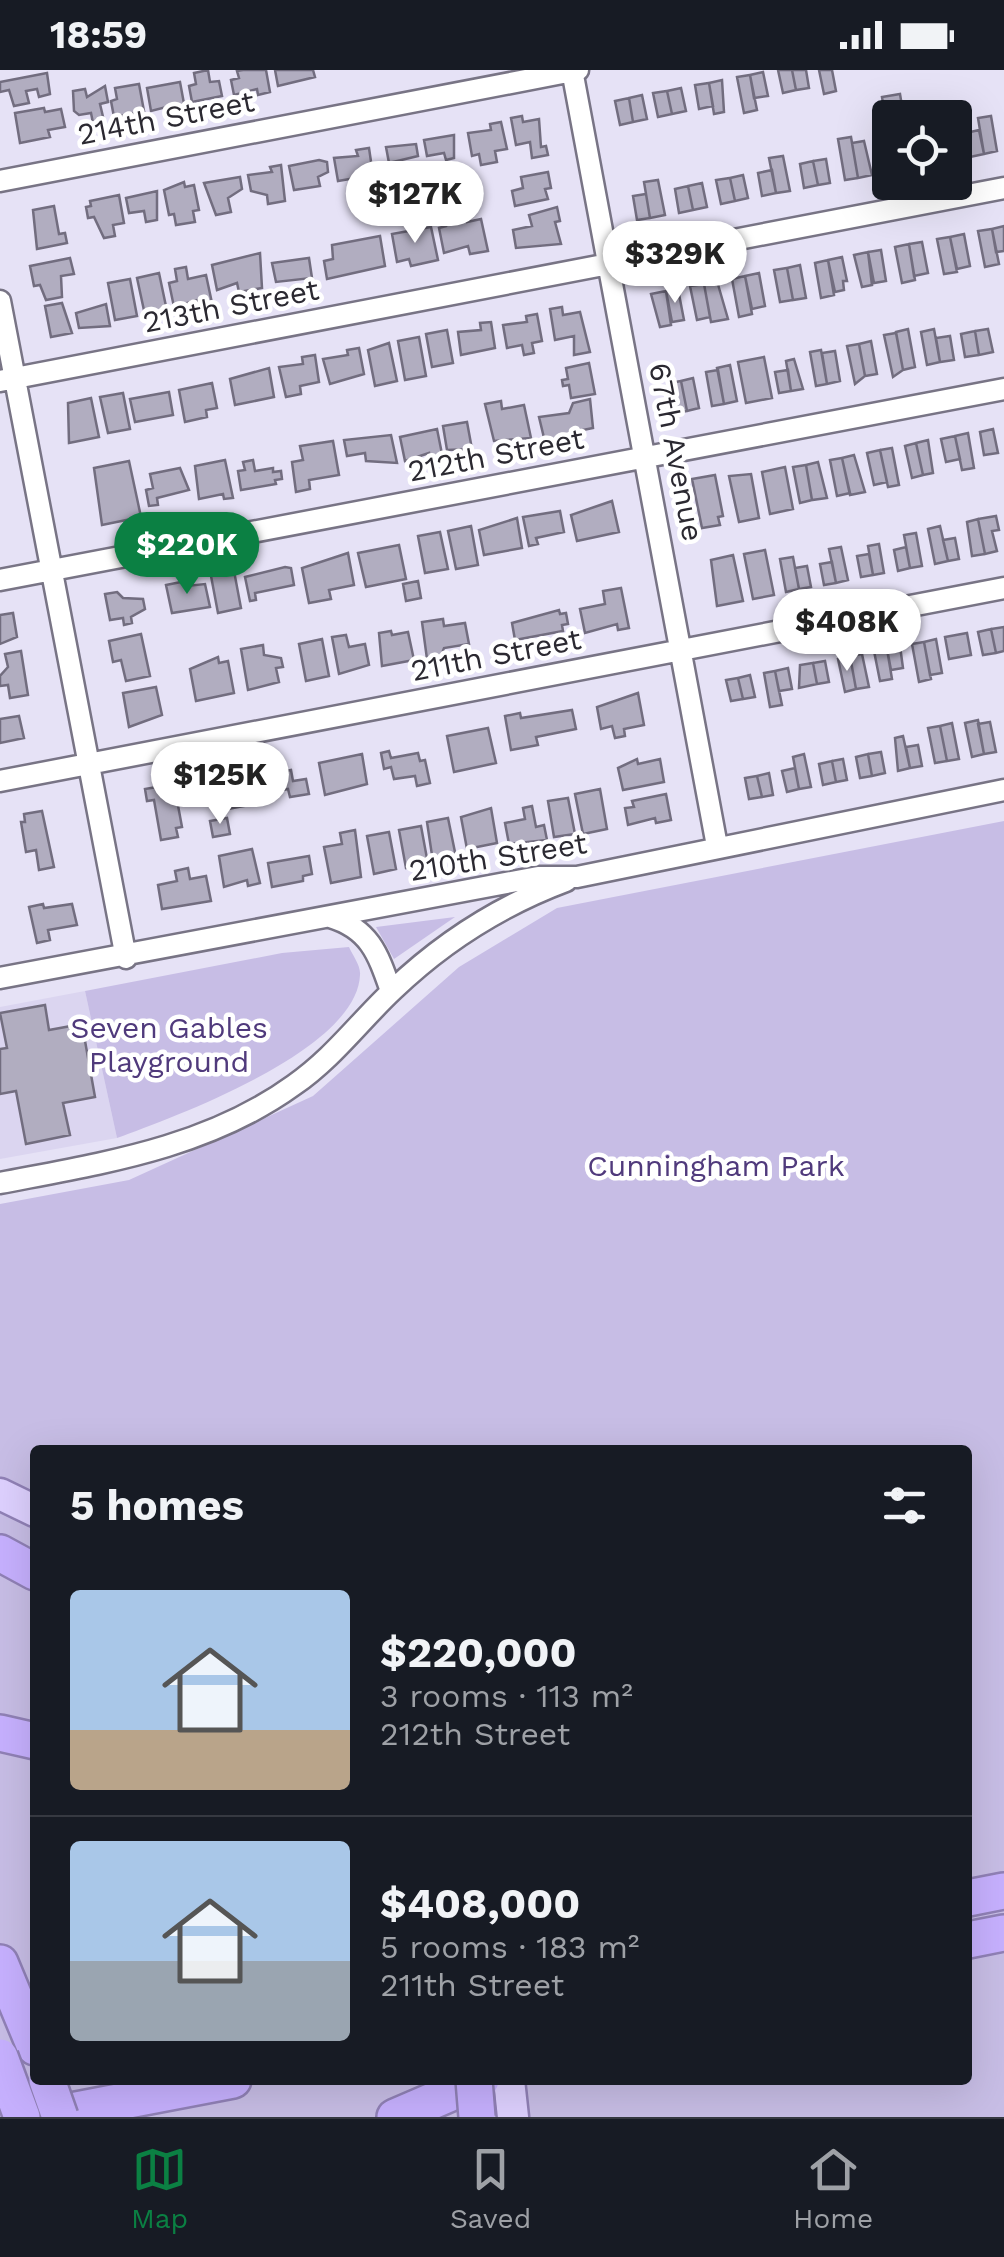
<!DOCTYPE html>
<meta charset="utf-8">
<style>
:root{--surface:#171b24;--page:#242831;--text:#f1f3f6;--muted:#9ea1a6;--line:#363941;--accent:#0b8043}
body{margin:0;font-family:"Work Sans",sans-serif;background:var(--page);color:var(--text);height:100vh;display:flex;flex-direction:column;font-size:38px;white-space:nowrap}
*{box-sizing:border-box;margin:0}
p{font-size:32px;color:var(--muted)}
.icon{flex:none;width:55px;height:55px;fill:none;stroke:currentColor;stroke-width:2;stroke-linecap:round;stroke-linejoin:round}
.map{position:relative;flex:1;overflow:hidden}
.panel{position:absolute;left:30px;top:1375px;width:942px;height:640px;display:flex;flex-direction:column;background:var(--surface);border-radius:10px;box-shadow:0 10px 40px #0002}
.panel>*{flex:none}
.fabs{position:absolute;left:872px;top:30px;display:grid;gap:20px}
.fabs a{display:grid;place-items:center;width:100px;height:100px;border-radius:10px;background:var(--surface);box-shadow:0 10px 40px #0002;font-size:50px}
.price{position:absolute;translate:-50% -85px;padding:0 22px;border-radius:35px;background:#fff;color:#222;font-size:32px;line-height:65px;filter:drop-shadow(0 2px 5px #0008)}
.price::after{content:'';position:absolute;left:50%;top:60px;width:30px;height:22px;margin-left:-15px;background:inherit;clip-path:polygon(0 0,100% 0,50% 100%)}
.price.active{background:var(--accent);color:#fff}
ul{padding:0;list-style:none}
li{display:flex;align-items:center;gap:30px;height:250px;padding:0 40px}
li+li{border-top:2px solid var(--line)}
li span{display:grid;place-items:center;flex:none;width:280px;height:200px;border-radius:10px;color:#555}
li>.icon{margin-inline-start:auto}
span .icon{width:120px;height:120px;fill:#fffc;stroke-width:1}
li b{font-size:42px}
h2{display:flex;justify-content:space-between;align-items:center;height:120px;padding:0 40px;font-size:42px}
.status{display:flex;justify-content:space-between;align-items:center;height:70px;padding:0 50px;background:var(--surface);direction:ltr}
.status svg{height:28px;fill:currentColor}
.menu{display:flex;justify-content:space-around;align-items:center;height:140px;border-top:2px solid var(--line);background:var(--surface);font-size:28px;color:var(--muted)}
.menu a{display:grid;justify-items:center;gap:5px}
.menu .active{color:var(--accent)}
.map>svg:first-child{display:block}
</style>
<div class="status"><b>18:59</b><svg viewBox="0 0 49 12"><path d="M0 12V9h3v3zM5 12V6h3v6zM10 12V3h3v9zM15 12V0h3v12zM26 1h20v11H26zM47 4h2v5h-2z"/></svg></div>
<div class="map">
<svg width="1004" height="2047" viewBox="0 0 1004 2047">
<rect width="100%" height="100%" fill="#e6e2f6"/>
<!-- built -->
<path fill="#dbd5f0" d="M85,921L117,1068L0,1089V937Z"/>
<!-- green -->
<path fill="#c7bde5" fill-rule="evenodd" d="M1004,751V2047H0V1134L129,1110L313,1026L459,897L557,838ZM35,1380H968V2010H35Z
M455,847L394,889L376,857Z
M349,877C353,886 361,896 360,905C357,980 177,1046 117,1068L85,921L282,883Z"/>
<!-- building -->
<path fill="#b1adc0" stroke="#726d7f" stroke-width="2.5" d="M208,0L210,12L219,11L222,26L192,32L189,16L196,14L194,3Z
M243,0H266L270,22L258,25L257,19L234,25L231,10L239,8L237,1Z
M275,0H313L315,7L278,16Z
M778,0H792L796,20L783,23Z
M792,0H806L809,18L796,20Z
M819,0H832L836,21L824,24Z
M763,2L768,26L754,28L750,5Z
M47,3L50,24L39,27L37,19L26,21L29,33L14,36L9,20L0,22V12Z
M750,5L757,40L744,43L737,7Z
M722,10L724,42L714,44L709,13Z
M180,12L185,39L175,41L174,35L151,41L147,18Z
M709,13L713,36L699,39L695,15Z
M139,14L144,41L114,47L111,31L117,29L115,18Z
M105,16L108,32L100,34L104,51L93,53L91,43L79,45L74,41L73,21L85,19L87,27Z
M681,18L686,41L672,44L667,21Z
M667,21L672,44L658,47L653,23Z
M900,24L902,36L884,39L882,27Z
M642,25L647,49L633,52L629,28Z
M629,28L633,52L620,55L615,31Z
M44,38L45,42L61,39L65,57L48,60L50,67L20,73L15,43Z
M522,46L523,52L539,49L541,77L546,76L548,85L532,88L530,72L516,75L511,48Z
M991,46L997,81L984,84L978,48Z
M501,52L507,79L495,81L497,92L481,95L479,84L472,86L468,63L491,60L490,54Z
M979,60L984,84L970,87L966,63Z
M454,65V88L446,90L444,83L427,86L424,70Z
M851,67L858,108L845,110L838,69Z
M864,71L872,105L858,108L852,73Z
M416,74L418,86L389,93L386,77Z
M369,78L373,105L338,111L334,88L358,86L356,80Z
M783,86L790,121L776,123L769,88Z
M826,89L830,113L818,115L813,91Z
M319,90L327,92L328,102L318,107L320,116L294,120L289,96Z
M813,91L818,115L804,118L800,94Z
M281,95L285,131L268,134L267,125L251,121L248,105L272,102L270,97Z
M772,100L776,123L762,126L758,103Z
M548,102L551,118L545,119L548,129L515,136L512,121L523,118L521,107Z
M743,105L748,128L735,131L730,108Z
M240,107L242,119L228,128L231,142L216,145L204,113Z
M730,108L735,131L721,134L716,110Z
M658,110L665,145L650,148L644,112Z
M184,112L185,117L194,115L199,140L193,141L195,152L176,155L174,144L169,145L164,120Z
M702,113L707,137L693,140L688,116Z
M688,116L693,140L679,143L675,119Z
M157,121V150L146,152L144,141L129,143L126,128Z
M646,124L650,148L637,150L633,126Z
M119,125L124,153L113,155L115,166L104,168L94,147L88,148L86,137L91,136L90,131Z
M54,136L59,164L65,163L67,173L37,179L33,140Z
M557,137L560,151L555,152L561,174L516,178L513,160L532,156L529,145Z
M465,143L467,152L481,149L488,181L470,184L468,176L444,183L439,158L446,156L444,147Z
M1004,156V181L996,182L992,159Z
M431,157L438,190L411,196L409,189L397,192L392,164Z
M992,159L999,194L985,197L978,161Z
M964,164L970,196L957,199L950,167Z
M380,166L385,196L327,209L324,191L333,189L332,175Z
M950,167L957,202L944,204L937,169Z
M922,172L928,203L914,206L909,174Z
M909,174L915,210L902,213L895,177Z
M881,180L886,211L874,213L868,182Z
M868,182L872,215L862,217L854,185Z
M260,183L262,218L239,222L237,213L217,220L212,195Z
M842,187L847,211H843L844,220L835,222L828,190Z
M70,188L74,204L61,206L62,227L46,230L40,215L34,216L30,196Z
M309,188L312,208L276,212L272,193Z
M828,190L834,225L821,228L815,193Z
M800,195L806,228L793,230L787,198Z
M186,197L188,209L206,205L212,233L198,236L197,230L174,237L169,213L177,211L175,199Z
M787,198L793,230L780,232L774,200Z
M159,203L167,241L145,245L137,208Z
M759,203L765,236L752,239L745,206Z
M745,206L752,244L739,247L732,209Z
M130,209L137,246L115,250L108,213Z
M717,211L728,249L711,252L704,214Z
M704,214L710,247L697,250L690,216Z
M678,219L684,250L672,252L666,221Z
M666,221L671,255L660,257L651,224Z
M62,233L72,263L51,267L45,236Z
M106,234L110,256L79,258L76,243Z
M562,237L563,245L580,242L590,282L574,285V266L555,270L550,239Z
M537,244L542,271L532,273L534,283L524,285L522,275L507,278L503,255L527,252L526,246Z
M491,252L495,278L461,285L458,262L481,260L480,253Z
M908,259L915,297L903,300L896,262Z
M934,259L940,292L927,295L921,262Z
M988,259L993,282L979,285L975,261Z
M447,260L453,293L432,297L426,264Z
M975,261L979,285L965,287L961,264Z
M896,263L903,300L893,307L884,265Z
M950,266L954,290L940,292L936,268Z
M419,267L426,306L405,310L398,271Z
M871,271L877,304L865,306L859,274Z
M389,273L397,311L375,316L368,280Z
M859,274L865,306L855,314L847,276Z
M359,278L364,304L330,314L323,289L348,285L347,280Z
M821,280L827,314L816,316L810,282Z
M835,281L840,311L827,314L822,283Z
M315,285L319,312L300,316L301,324L286,327L279,297L303,294L302,287Z
M764,287L772,328L746,333L738,292Z
M794,289L803,319L791,321L786,291Z
M589,293L595,324L571,328L569,315L563,316L562,310L568,309L566,298Z
M730,295L737,331L724,334L717,298Z
M269,298L274,327L235,335L230,309Z
M718,300L724,334L712,336L706,302Z
M788,300L791,321L779,323L775,302Z
M693,308L699,338L687,341L681,311Z
M681,311L687,341L676,343L670,313Z
M212,313L217,338L206,340L207,347L185,352L179,320Z
M169,322L173,345L135,352L130,329Z
M123,323L130,359L108,363L100,327Z
M91,328L99,367L69,373L68,333Z
M590,329L593,358L583,360L584,365L545,372L539,347L569,343L573,333Z
M501,331L502,339L524,335L531,368L494,371L485,334Z
M467,352L472,379L447,380L443,356Z
M437,359L443,389L430,392L429,383L405,391L400,367Z
M993,359L998,383L984,385L980,362Z
M968,363L974,398L962,400L955,366Z
M391,365L397,393L366,391L365,383L347,386L344,370Z
M955,366L960,389L946,392L941,369Z
M928,370L933,403L923,405L916,373Z
M333,371L339,405L309,410L310,419L296,422L292,392L303,390L300,376Z
M916,373L923,405L912,408L905,376Z
M892,378L899,415L888,417L880,380Z
M880,380L887,412L874,415L867,383Z
M854,385L865,422L850,425L842,388Z
M842,388L850,423L837,426L830,390Z
M225,390L233,428L224,429L223,424L199,429L195,396Z
M253,390L255,401L273,398V402L281,401L282,409L275,410L276,414L241,420L238,401L245,400L243,392Z
M129,391L141,447L102,455L94,398Z
M818,392L827,428L812,430L806,395Z
M806,395L812,430L800,433L793,397Z
M785,397L793,439L770,444L762,402Z
M180,398L189,420L157,428L158,435L149,436L146,420L153,418L150,404Z
M751,404L759,448L739,452L729,406Z
M715,405L723,446L718,447L720,455L702,458L692,409Z
M612,431L619,462L577,471L571,445Z
M560,441L564,462L536,468L538,474L529,476L523,447Z
M996,446L999,460L992,461L997,481L985,484L978,449Z
M517,448L522,478L484,485L479,460Z
M978,449L985,484L972,486L967,452Z
M471,456L478,495L456,499L448,461Z
M940,456L948,491L935,494L928,459Z
M440,462L448,499L425,503L418,466Z
M916,463L922,496L910,498L904,465Z
M955,468L959,489L948,491L943,470Z
M879,474L884,503L873,505L868,476Z
M399,475L406,509L366,517L358,483Z
M841,477L848,510L836,513L829,479Z
M906,477L910,498L898,501L894,480Z
M765,480L774,525L753,529L744,484Z
M348,483L354,515L329,520L331,529L309,533L302,498Z
M869,484L873,505L861,507L857,486Z
M733,485L743,531L717,536L711,490Z
M793,487L799,519L786,522L780,489Z
M832,492L836,513L824,515L820,494Z
M807,496L811,517L799,519L795,498Z
M285,497L291,498L294,515L255,523L256,530L250,531L245,507Z
M234,501L241,538L218,543L211,506Z
M186,511L187,516L205,514L210,537L172,543L166,515Z
M418,511L421,528L406,531L403,514Z
M621,518L629,558L618,560L617,554L585,563L580,539L605,534L603,521Z
M117,522L123,528L143,529L145,539L131,547L132,553L124,555L123,548L110,550L105,524Z
M559,540L560,544L566,543L568,554L562,555L563,561L515,570L512,553Z
M13,543L17,567L0,574V545Z
M443,549L444,556L465,553L469,574L444,578L441,586L427,589L422,552Z
M1004,557V581L996,583L991,559Z
M991,559L996,583L983,585L978,562Z
M391,561L392,565L408,562L414,590L382,596L379,563Z
M967,563L971,585L949,589L945,567Z
M141,564L150,606L126,611L121,590L113,592L109,571Z
M346,565L349,577L365,574L369,595L339,604L332,567Z
M322,569L329,606L306,611L299,574Z
M936,569L942,603L930,605L924,572Z
M924,572L931,609L919,612L912,574Z
M263,575L264,585L281,588L283,597L276,598L279,612L248,620L241,579Z
M900,576L903,598L891,600L887,579Z
M887,579L892,609L880,611L874,581Z
M21,581L28,625L10,628L8,615L0,616V606L8,597L5,584Z
M862,584L869,617L856,619L850,586Z
M850,586L856,619L845,622L838,589Z
M218,587L219,593L228,591L234,623L196,631L190,599Z
M825,591L829,612L817,614L813,593Z
M813,593L817,614L799,618L800,595Z
M788,598L792,619L779,621L775,601Z
M775,601L782,635L770,637L764,603Z
M750,605L755,627L743,629L738,608Z
M738,608L743,629L731,631L726,610Z
M156,617L162,645L129,657L123,623Z
M638,623L644,655L624,659L625,666L615,668L612,656L601,659L597,637Z
M572,640L576,659L536,667L538,675L511,680L505,646L520,643L521,648Z
M19,646L24,668L0,673V649Z
M978,650L984,684L972,687L965,653Z
M990,652L996,682L984,684L978,654Z
M952,653L959,689L947,691L940,656Z
M940,656L947,691L935,693L928,658Z
M488,658L496,693L454,702L447,666Z
M903,666L910,698L898,701L895,668Z
M918,675L922,696L910,698L906,677Z
M389,681L391,688L418,683L420,691L425,690L430,713L417,716L415,706L394,709L391,697L384,699L381,683Z
M881,682L885,703L872,706L868,684Z
M362,684L367,714L325,725L319,693Z
M804,684L811,717L799,719L793,687Z
M868,684L872,706L860,708L856,687Z
M637,689L638,694L660,689L664,712L623,720L618,698Z
M843,689L847,710L836,712L832,691Z
M832,691L836,712L823,715L819,694Z
M795,698L799,719L787,722L782,701Z
M291,700L293,711L306,709L309,724L290,727L288,719L268,723L265,705Z
M240,702V707L254,704L260,733L217,741L212,712Z
M769,703L773,725L762,727L757,706Z
M757,706L762,727L749,729L745,708Z
M174,714L182,757L176,758L178,767L161,770L154,730L147,731L145,719Z
M600,719L607,759L583,764L575,724Z
M666,724L671,750L656,753L655,748L628,755L625,738L634,737L632,731Z
M568,728L575,764L554,767L548,731Z
M532,736L536,757L544,755L547,770L509,774L505,753L525,749L523,738Z
M491,738L497,773L467,779L461,747Z
M42,741L54,797L39,800L36,780L26,782L21,752H25L24,744Z
M227,748L230,764L213,767L210,751Z
M448,748L456,787L433,792L427,752Z
M421,756L428,794L406,798L399,760Z
M355,760L361,807L331,813L324,777L342,774L340,763Z
M389,762L396,799L374,804L367,766Z
M252,779L260,813L248,816L247,810L224,817L219,786Z
M309,786L312,804L303,806V811L272,817L268,793Z
M188,798L190,809L206,806L211,831L162,839L158,815L177,811L175,801Z
M43,834L44,838L72,834L77,855L48,860L50,870L37,873L29,837Z
M45,935L49,960L82,954L95,1027L63,1033L70,1065L26,1074L16,1021L0,1024V979L7,978L0,943Z"/>
<g fill="none" stroke-linecap="round" stroke-linejoin="round">
<defs>
<path id="street" d="M572,0L717,776
M0,111L578,0
M0,231L126,888
M0,311L1004,118
M0,510L1004,319
M0,711L1004,518
M330,847C370,859 378,884 391,921
M0,908L538,807H577L1004,720
M0,1113C103,1093 207,1078 294,1015C333,988 359,952 393,920C443,872 502,835 566,811"/>
<path id="primary" d="M0,1424L35,1441
M509,2010L513,2047"/>
<path id="highway" d="M0,1483L35,1502
M0,1663L35,1671
M968,1828L1004,1821
M968,1870L1004,1863
M0,1893L35,1977
M40,2047L233,2010
M395,2047L481,2010"/>
</defs>
<!-- street casing -->
<use href="#street" stroke="#787485" stroke-width="25"/>
<!-- primary casing -->
<use href="#primary" stroke="#9081b6" stroke-width="35"/>
<!-- highway casing -->
<use href="#highway" stroke="#9081b6" stroke-width="40"/>
<!-- street -->
<use href="#street" stroke="#fff" stroke-width="20"/>
<!-- primary -->
<use href="#primary" stroke="#ddd0fe" stroke-width="30"/>
<!-- highway -->
<use href="#highway" stroke="#c6b0fe" stroke-width="35"/>
<defs>
<path id="highway-bridge" d="M0,1987L22,2047
M47,2010L60,2047
M474,2010L477,2047"/>
</defs>
<!-- highway-bridge casing -->
<use href="#highway-bridge" stroke="#9081b6" stroke-width="40" stroke-linecap="butt"/>
<!-- highway-bridge -->
<use href="#highway-bridge" stroke="#c6b0fe" stroke-width="35"/>
</g>
<g text-anchor="middle" stroke-width="9" stroke-linejoin="round" paint-order="stroke">
<!-- street labels -->
<g font-size="30" fill="#2b2931" stroke="#fff">
<text transform="translate(166 48) rotate(-11)" y="10">214th Street</text>
<text transform="translate(231 236) rotate(-11)" y="10">213th Street</text>
<text transform="translate(676 382) rotate(79)" y="10">67th Avenue</text>
<text transform="translate(496 385) rotate(-11)" y="10">212th Street</text>
<text transform="translate(496 585) rotate(-11)" y="10">211th Street</text>
<text transform="translate(498 787) rotate(-9)" y="10">210th Street</text>
</g>
<!-- park labels -->
<g font-size="30" fill="#503a7c" stroke="#fff">
<text x="169" y="968">Seven Gables<tspan x="169" dy="34">Playground</tspan></text>
<text x="716" y="1106">Cunningham Park</text>
</g>
</g>
</svg>
<div class="fabs">
<a><svg class="icon" aria-label="locate" viewBox="0 0 24 24"><circle cx="12" cy="12" r="6"/><path d="M12 2v4M12 18v4M2 12h4M18 12h4"/></svg></a>
</div>
<b class="price" style="left:415px;top:176px">$127K</b>
<b class="price" style="left:675px;top:236px">$329K</b>
<b class="price active" style="left:187px;top:527px">$220K</b>
<b class="price" style="left:847px;top:604px">$408K</b>
<b class="price" style="left:220px;top:757px">$125K</b>
<section class="panel">
<h2>5 homes<svg class="icon" aria-label="filters" viewBox="0 0 24 24"><path d="M4 7h16M4 17h16"/><circle cx="9" cy="7" r="2"/><circle cx="15" cy="17" r="2"/></svg></h2>
<ul>
<li><span style="background:linear-gradient(#a9c7e8 70%,#b9a48a 0)"><svg class="icon" aria-label="home" viewBox="0 0 24 24"><path d="M3 11l9-7 9 7M6 9v11h12V9"/></svg></span><div><b>$220,000</b><p>3 rooms · 113 m²</p><p>212th Street</p></div></li>
<li><span style="background:linear-gradient(#a9c7e8 60%,#9aa5b1 0)"><svg class="icon" aria-label="home" viewBox="0 0 24 24"><path d="M3 11l9-7 9 7M6 9v11h12V9"/></svg></span><div><b>$408,000</b><p>5 rooms · 183 m²</p><p>211th Street</p></div></li>
</ul>
</section>
</div>
<nav class="menu">
<a class="active"><svg class="icon" aria-label="map" viewBox="0 0 24 24"><path d="M3 6l6-2 6 2 6-2v14l-6 2-6-2-6 2zM9 4v14M15 6v14"/></svg>Map</a>
<a><svg class="icon" aria-label="saved" viewBox="0 0 24 24"><path d="M7 4h10v16l-5-4-5 4z"/></svg>Saved</a>
<a><svg class="icon" aria-label="home" viewBox="0 0 24 24"><path d="M3 11l9-7 9 7M6 9v11h12V9"/></svg>Home</a>
</nav>
